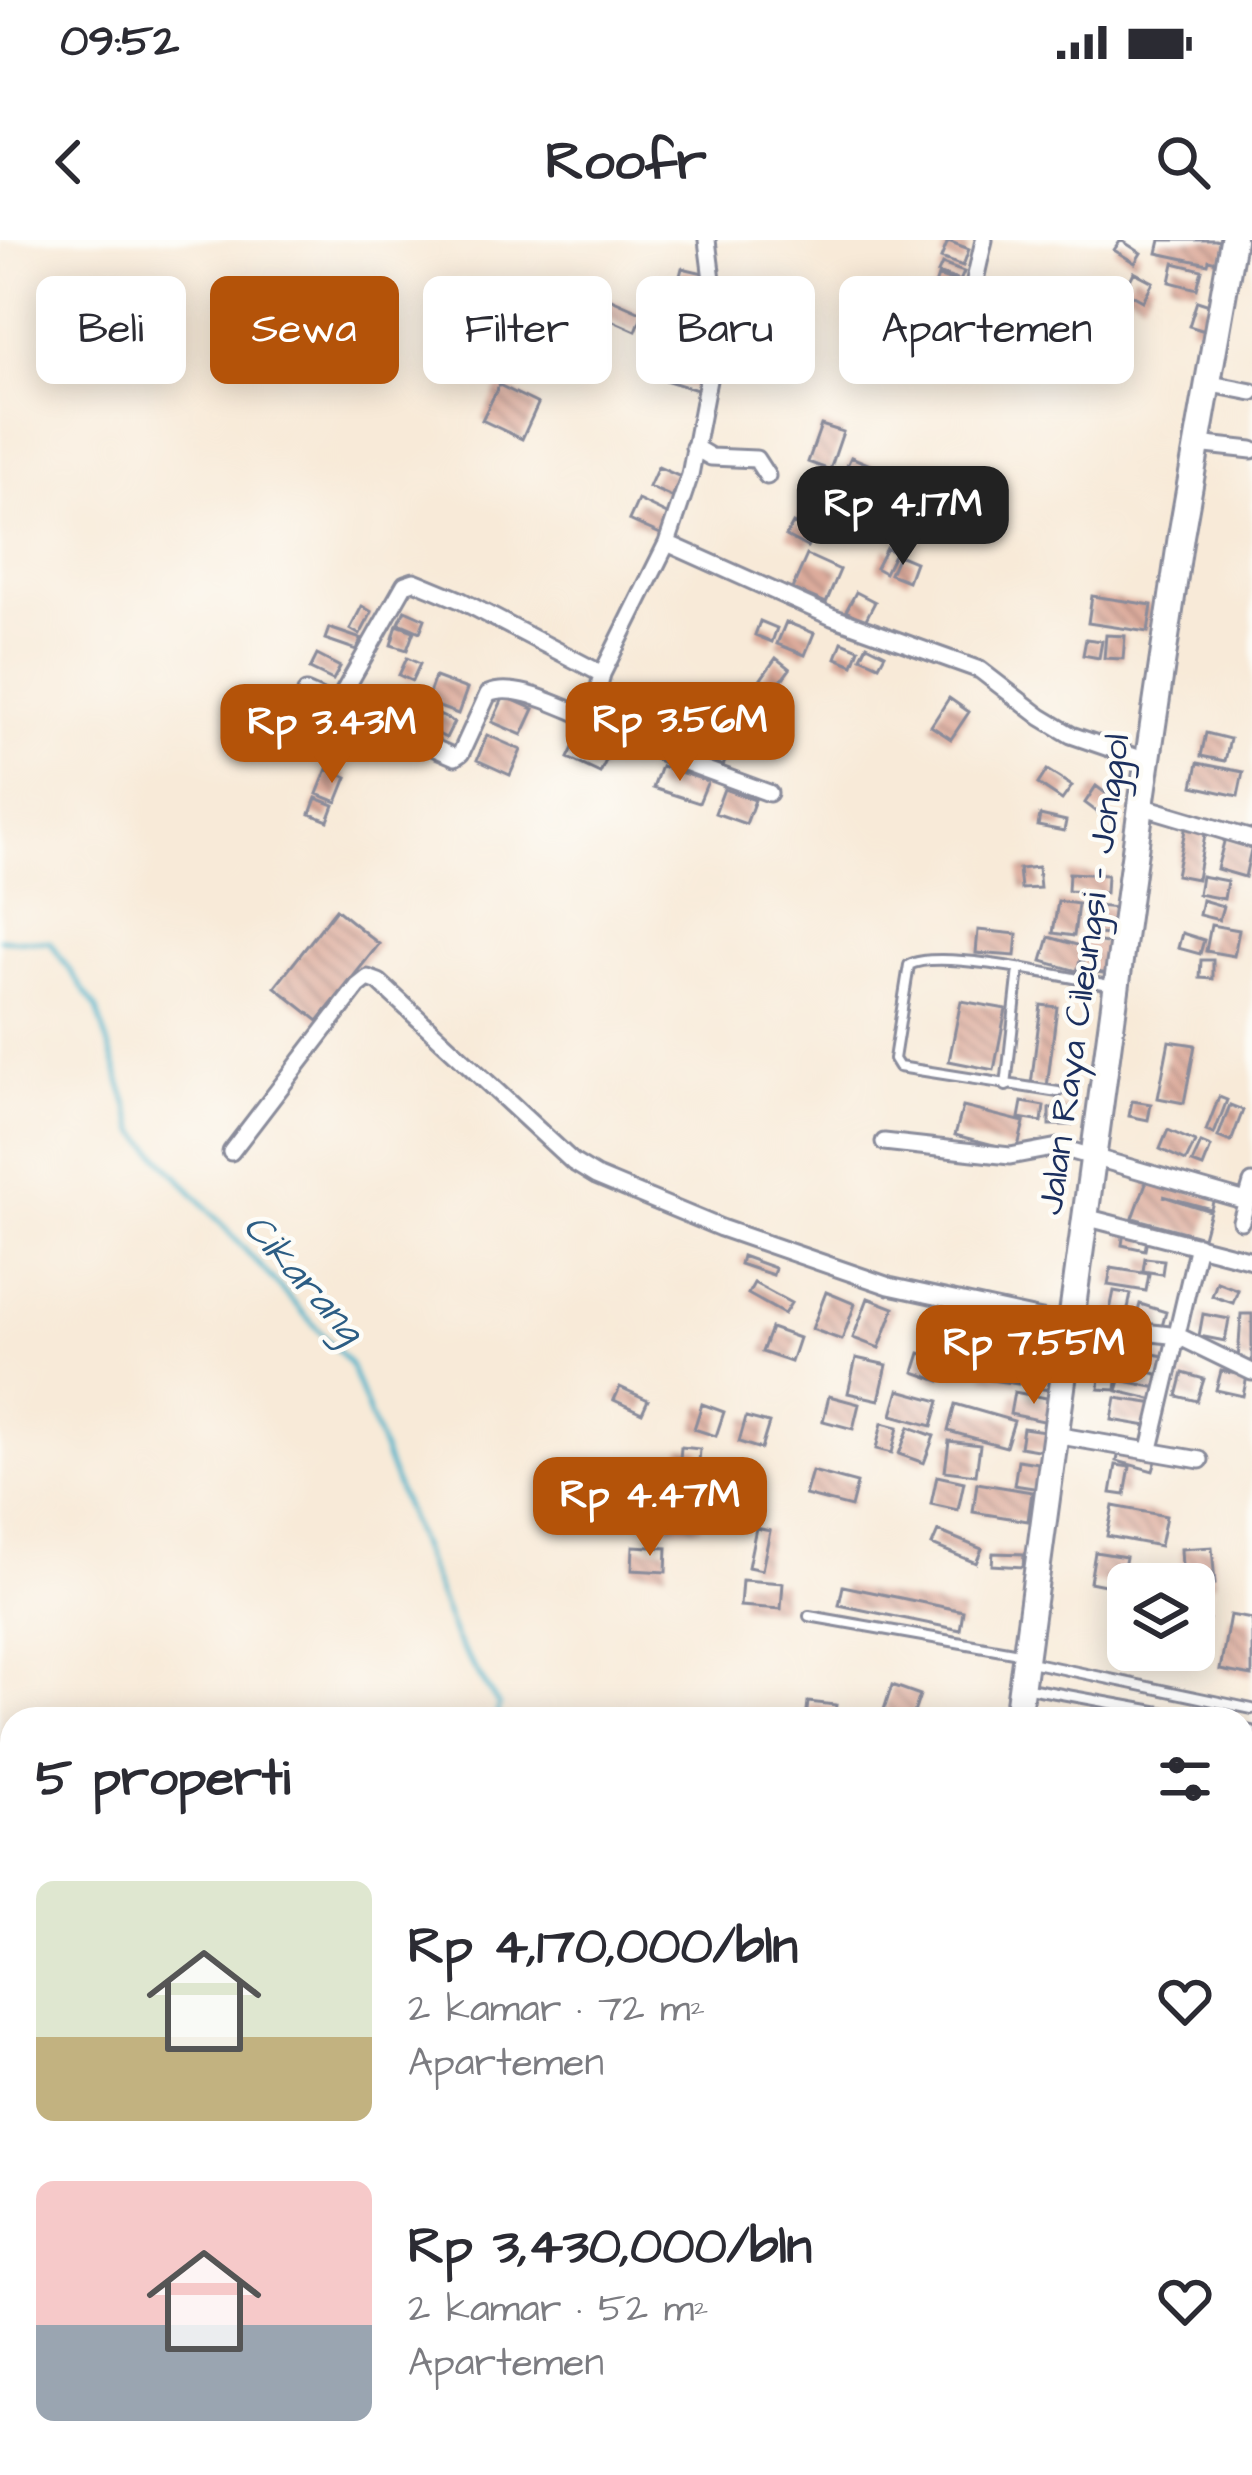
<!DOCTYPE html>
<html lang="id">
<meta charset="utf-8">
<style>
:root{--surface:#fff;--page:#f2f2f3;--text:#2b2b33;--muted:#7c7c81;--accent:#b45309}
body{margin:0;font-family:"Architects Daughter",sans-serif;background:var(--page);color:var(--text);height:100vh;display:flex;flex-direction:column;font-size:45px;white-space:nowrap}
*{box-sizing:border-box;margin:0}
p{font-size:39px;color:var(--muted)}
.icon{flex:none;width:66px;height:66px;fill:none;stroke:currentColor;stroke-width:2;stroke-linecap:round;stroke-linejoin:round}
.map{position:relative;flex:1;overflow:hidden}
.sheet{position:absolute;left:0px;top:1467px;width:1254px;height:768px;display:flex;flex-direction:column;background:var(--surface);border-radius:36px 36px 0 0;box-shadow:0 6px 30px #0003}
.sheet>*{flex:none}
.banner{position:absolute;left:36px;top:36px;width:1182px;height:108px;display:flex;gap:24px}
.tools{position:absolute;left:1107px;top:1323px;display:grid;gap:24px}
.tools a{display:grid;place-items:center;width:108px;height:108px;border-radius:18px;background:var(--surface);box-shadow:0 6px 30px #0003;font-size:60px}
.price{position:absolute;translate:-50% -102px;padding:0 27px;border-radius:24px;background:var(--accent);color:#fff;font-size:39px;line-height:78px;filter:drop-shadow(0 3px 6px #0008)}
.price::after{content:'';position:absolute;left:50%;top:72px;width:36px;height:27px;margin-left:-18px;background:inherit;clip-path:polygon(0 0,100% 0,50% 100%)}
.price.active{background:#222;color:#fff}
ul{padding:0;list-style:none}
li{display:flex;align-items:center;gap:36px;height:300px;padding:0 36px}
li span{display:grid;place-items:center;flex:none;width:336px;height:240px;border-radius:18px;color:#555}
li>.icon{margin-inline-start:auto}
span .icon{width:144px;height:144px;fill:#fffc;stroke-width:1}
li b{font-size:51px}
h2{display:flex;justify-content:space-between;align-items:center;height:144px;padding:0 36px;font-size:51px}
.pill{padding:0 42px;border-radius:18px;background:var(--surface);box-shadow:0 6px 30px #0003;font-size:42px;line-height:108px}
.pill.active{background:var(--accent);color:#fff}
.status{display:flex;justify-content:space-between;align-items:center;height:84px;padding:0 60px;background:var(--surface);direction:ltr}
.status svg{height:33px;fill:currentColor}
header{display:flex;justify-content:space-between;align-items:center;height:156px;padding:0 36px;background:var(--surface);font-size:54px;font-weight:700}
.map>svg:first-child{display:block}
</style>
<div class="status"><b>09:52</b><svg viewBox="0 0 49 12"><path d="M0 12V9h3v3zM5 12V6h3v6zM10 12V3h3v9zM15 12V0h3v12zM26 1h20v11H26zM47 4h2v5h-2z"/></svg></div>
<header><svg class="icon" aria-label="back" viewBox="0 0 24 24"><path d="M15 5l-7 7 7 7"/></svg>Roofr<svg class="icon" aria-label="search" viewBox="0 0 24 24"><circle cx="10" cy="10" r="6"/><path d="M15 15l6 6"/></svg></header>
<div class="map">
<svg width="1252" height="2235" viewBox="0 0 1252 2235">
<defs>
<pattern id="cemetery-stones" width="16" height="16" patternUnits="userSpaceOnUse" patternTransform="scale(3)"><rect width="16" height="16" fill="#accc74"/><path d="M2 7V4a2 2 0 0 1 4 0v3zM10 15v-3a2 2 0 0 1 4 0v3z" fill="#8ba662"/></pattern>
<pattern id="building-back-hatch" width="6" height="6" patternUnits="userSpaceOnUse" patternTransform="scale(3)"><rect width="6" height="6" fill="#ddac9c"/><path d="M-1 5l2 2M0 0l6 6M5-1l2 2" fill="none" stroke="#b28c82"/></pattern>
</defs>
<rect width="100%" height="100%" fill="#fdfcf7"/>
<filter id="ink" filterUnits="userSpaceOnUse"><feTurbulence type="fractalNoise" baseFrequency=".00833" numOctaves="2"/><feDisplacementMap in="SourceGraphic" scale="24" xChannelSelector="R" yChannelSelector="G"/><feConvolveMatrix kernelMatrix="1 2 1 2 8 2 1 2 1" color-interpolation-filters="sRGB"/></filter>
<filter id="wash" filterUnits="userSpaceOnUse"><feTurbulence type="fractalNoise" baseFrequency=".004" numOctaves="4" result="noise"/><feDisplacementMap in="SourceGraphic" scale="48" xChannelSelector="R" yChannelSelector="G"/><feGaussianBlur stdDeviation="2.7" result="paint"/><feColorMatrix in="noise" values="0 0 0 0 0 0 0 0 0 0 0 0 0 0 0 0 0 1.4 0 .05"/><feComposite in="paint" operator="in"/></filter>
<g filter="url(#wash)">
<rect width="100%" height="100%" fill="#f8ead8"/>
<!-- cemetery -->
<path fill="url(#cemetery-stones)" stroke="#647e69" stroke-width="3" d="M208,2223H369L371,2235H196Z"/>
<g fill="none" stroke-linecap="round" stroke-linejoin="round">
<!-- stream -->
<path stroke="#4bb3ca" stroke-width="4.5" d="M0,699L50,702L97,769L136,891L350,1124L456,1400L499,1466L496,1479
M428,2223V2235"/>
</g>
<g id="blocks">
<!-- building -->
<path fill="url(#building-back-hatch)" d="M1121,0L1141,13L1135,23L1114,10Z
M1160,0H1215L1229,4L1224,24L1209,20L1208,24L1157,13Z
M948,1L969,9L963,26L941,18Z
M1174,23L1202,30L1197,49L1170,42Z
M942,24L964,32L960,41L938,33Z
M682,28L712,35L708,51L678,44Z
M1134,32L1153,42L1143,61L1125,51Z
M938,36L962,45L956,60L933,51Z
M607,57L643,73L636,91L600,75Z
M1197,61L1216,67L1208,92L1189,86Z
M674,93L683,97L678,108L713,118L697,150L655,137L661,122L673,125L674,122L663,117Z
M499,145L538,164L522,199L482,180Z
M821,185L843,192L830,230L808,222Z
M851,217L885,231L880,243L846,228Z
M658,227L681,237L672,257L649,247Z
M841,229L870,245L866,254L836,238Z
M638,260L673,277L665,296L629,280Z
M802,270L821,280L816,291L797,282Z
M793,283L814,295L807,307L786,296Z
M886,308L895,313L885,333L876,328Z
M807,315L840,330L826,363L792,349Z
M898,315L915,322L908,341L890,334Z
M856,352L875,362L865,381L846,371Z
M1092,356L1152,365L1148,392L1088,383Z
M362,366L372,372L360,395L350,389Z
M405,370L425,379L420,392L399,383Z
M760,381L777,388L772,402L755,395Z
M786,382L814,393L805,415L777,404Z
M397,385L414,391L407,410L391,405Z
M329,388L361,399L357,410L325,399Z
M1106,395L1125,396L1123,419L1104,418Z
M1086,399L1102,401L1099,418L1083,415Z
M842,402L859,409L853,425L836,418Z
M867,405L885,414L879,425L861,417Z
M317,415L340,427L333,440L310,429Z
M407,418L420,424L412,441L399,435Z
M776,418L790,429L775,449L761,439Z
M435,437L467,449L458,474L426,462Z
M504,456L534,469L522,495L492,482Z
M949,458L969,472L951,499L931,486Z
M422,467L454,482L446,498L414,482Z
M703,485L734,499L723,526L691,513Z
M582,489L614,504L600,533L568,518Z
M1206,493L1230,499L1225,521L1201,516Z
M487,495L521,510L510,535L477,520Z
M1198,523L1243,532L1238,556L1193,546Z
M661,526L708,541L699,563L653,548Z
M327,529L347,537L337,562L317,554Z
M1047,530L1072,546L1062,560L1038,544Z
M1096,546L1112,558L1101,575L1085,563Z
M724,549L755,560L746,584L715,573Z
M316,558L334,565L328,581L310,574Z
M1040,575L1066,581L1064,591L1038,586Z
M1186,585L1206,589L1197,639L1176,635Z
M1225,598L1252,605L1245,637L1217,629Z
M1038,627L1040,648L1021,649L1019,629Z
M1069,633L1107,635L1106,653L1068,651Z
M1201,636L1227,641L1224,659L1198,654Z
M1202,660L1223,666L1219,680L1199,675Z
M1058,661L1078,664L1074,696L1053,693Z
M1096,666L1117,668L1115,695L1094,694Z
M336,669L379,704L318,781L275,747Z
M1211,685L1239,690L1234,716L1206,711Z
M978,690L1017,694L1015,716L976,713Z
M1182,693L1204,700L1200,714L1178,708Z
M1049,697L1084,707L1077,731L1042,721Z
M1086,700L1114,704L1110,734L1082,730Z
M1201,720H1213V739L1200,738Z
M961,761L1006,769L994,830L949,821Z
M1041,765L1057,767L1047,847L1031,845Z
M1169,801L1195,805L1184,863L1158,858Z
M1219,857L1227,860L1214,894L1206,891Z
M1132,861L1151,864L1148,880L1129,876Z
M1022,862L1044,866L1042,882L1019,878Z
M1230,865L1243,870L1231,902L1218,897Z
M963,867L1024,882L1017,911L955,895Z
M1049,868H1070L1071,885H1049Z
M1168,890L1195,902L1186,921L1160,909Z
M1201,903L1211,907L1203,927L1192,923Z
M1147,940L1214,958L1211,969L1163,956L1210,971L1203,997L1133,978Z
M1124,991L1148,995L1145,1010L1122,1005Z
M742,1016L775,1028L773,1035L740,1024Z
M1145,1018L1164,1020L1162,1034L1143,1031Z
M1111,1028L1149,1034L1146,1051L1108,1045Z
M1217,1042L1238,1050L1233,1063L1212,1056Z
M754,1043L791,1063L784,1074L748,1054Z
M1114,1051L1131,1054L1126,1078L1109,1075Z
M826,1052L855,1064L842,1100L812,1089Z
M868,1058L894,1068L879,1108L853,1098Z
M1140,1064L1166,1072L1161,1090L1135,1082Z
M1203,1074L1229,1079L1225,1101L1199,1096Z
M1241,1074H1252V1122L1238,1121Z
M771,1088L799,1098L791,1122L762,1112Z
M1107,1089L1131,1091L1129,1105L1117,1103V1107L1169,1117L1166,1136L1102,1122Z
M993,1092L1029,1102L1024,1122L988,1112Z
M1037,1104L1064,1108L1062,1124L1035,1119Z
M920,1113L946,1121L940,1141L914,1132Z
M856,1118L887,1125L879,1160L848,1153Z
M986,1125L1020,1130L1018,1144L984,1139Z
M1034,1128L1058,1132L1055,1151L1031,1147Z
M1221,1131L1247,1136L1243,1156L1216,1150Z
M1100,1133L1118,1134L1116,1150L1099,1149Z
M1183,1133L1204,1139L1197,1161L1177,1156Z
M1120,1140L1162,1149L1159,1161L1117,1151Z
M620,1147L648,1160L642,1173L614,1160Z
M899,1150L939,1161L932,1186L892,1175Z
M1014,1152L1057,1160L1053,1183L1010,1174Z
M829,1156L859,1164L853,1189L823,1181Z
M1116,1158L1156,1164L1153,1187L1112,1180Z
M702,1164L724,1172L716,1196L694,1189Z
M955,1164L1014,1181L1006,1207L948,1191Z
M746,1177L769,1183L761,1209L739,1202Z
M882,1183L898,1187L892,1213L876,1209Z
M909,1187L934,1196L924,1223L899,1214Z
M1023,1188L1052,1192L1049,1212L1020,1207Z
M949,1201L980,1205L976,1235L945,1231Z
M681,1207L700,1209L698,1235L679,1233Z
M1119,1211L1156,1221L1153,1231L1117,1221Z
M1018,1220L1044,1224L1040,1249L1014,1245Z
M1116,1225L1130,1227L1125,1255L1111,1253Z
M812,1231L857,1243L851,1267L805,1255Z
M937,1236L964,1242L958,1270L931,1264Z
M977,1243L1032,1252L1028,1281L973,1272Z
M667,1265H701V1288H666Z
M1113,1266L1166,1276L1160,1306L1107,1296Z
M756,1288L770,1291L762,1330L748,1327Z
M938,1291L982,1309L976,1323L932,1305Z
M633,1306L667,1308L666,1332L632,1330Z
M1212,1307L1215,1344H1183L1181,1309Z
M1095,1312L1126,1317L1120,1348L1090,1342Z
M993,1313L1024,1314L1023,1327L992,1325Z
M742,1340L783,1343L781,1369L740,1366Z
M843,1346L963,1371L960,1390L839,1365Z
M1230,1375L1252,1379V1436L1220,1430Z
M1194,1376L1209,1379L1200,1421L1160,1412L1194,1410Z
M892,1445L920,1455L912,1479H881Z
M808,1462L836,1465L834,1479H806Z
M250,2223H305L303,2235L249,2232Z
M517,2223H668L688,2235H534Z"/>
</g>
</g>
<g filter="url(#ink)">
<use href="#blocks" fill-opacity="0" stroke="#8a8c9b" stroke-width="3"/>
<g fill="none" stroke-linecap="round" stroke-linejoin="round">
<defs>
<path id="lane" d="M1006,846L1019,729
M1058,852L899,827L894,819L909,725C939,708 1071,738 1109,745
M809,1376L1019,1413
M1030,1422L1252,1469
M1023,1447L1199,1479
M1242,1489L1252,1491
M1242,1547L1252,1550
M0,1843L12,1851
M311,2235L313,2223"/>
<path id="street" d="M707,0L718,87L690,235L667,303L602,434L592,479L674,518L769,553
M973,49L984,0
M1206,143L1252,152
M1197,204L1252,210
M694,207L711,217L756,219L767,236
M667,303L832,377L980,430L1041,477L1071,495L1147,521
M306,452L455,517L461,513L488,454C516,441 564,469 592,479
M337,464L405,344L414,341L460,360L602,434
M1141,566L1252,599
M884,902L1010,916L1058,907L1246,961
M231,912L358,746L368,738L379,742L573,922L596,936L721,988L889,1046L1051,1081L1178,1096L1252,1132
M1085,977L1252,1020
M1241,981L1252,943
M1055,1195L1200,1220
M1150,1209L1198,1005
M0,1704L12,1712
M0,1754L12,1762
M1242,1858L1252,1829
M0,1995L12,2003
M0,2198L12,2176
M705,2223L782,2235
M795,2235L830,2223"/>
<path id="primary" d="M1017,1479L1141,566L1181,296L1233,0
M906,2235L909,2223"/>
</defs>
<!-- lane casing -->
<use href="#lane" stroke="#8a8c9b" stroke-width="14"/>
<!-- street casing -->
<use href="#street" stroke="#8a8c9b" stroke-width="21"/>
<!-- primary casing -->
<use href="#primary" stroke="#8a8c9b" stroke-width="30"/>
<!-- lane -->
<use href="#lane" stroke="#fff" stroke-width="8"/>
<!-- street -->
<use href="#street" stroke="#fff" stroke-width="15"/>
<!-- primary -->
<use href="#primary" stroke="#fff" stroke-width="24"/>
</g>
</g>
<g text-anchor="middle" stroke-width="9" stroke-linejoin="round" paint-order="stroke">
<!-- street labels -->
<g font-size="36" fill="#1b2f5e" stroke="#fdfcf7">
<text transform="translate(1082 734) rotate(-82)" y="13">Jalan Raya Cileungsi - Jonggol</text>
</g>
<!-- water labels -->
<g font-size="39" font-style="italic" fill="#2c5d84" stroke="#fdfcf7">
<text transform="translate(305 1037) rotate(48)" y="14">Cikarang</text>
</g>
</g>
</svg>
<div class="tools">
<a><svg class="icon" aria-label="layers" viewBox="0 0 24 24"><path d="M12 4l9 5-9 5-9-5zM3 14l9 5 9-5"/></svg></a>
</div>
<b class="price active" style="left:903px;top:328px">Rp 4.17M</b>
<b class="price" style="left:680px;top:544px">Rp 3.56M</b>
<b class="price" style="left:332px;top:546px">Rp 3.43M</b>
<b class="price" style="left:1034px;top:1167px">Rp 7.55M</b>
<b class="price" style="left:650px;top:1319px">Rp 4.47M</b>
<div class="banner">
<a class="pill">Beli</a>
<a class="pill active">Sewa</a>
<a class="pill">Filter</a>
<a class="pill">Baru</a>
<a class="pill">Apartemen</a>
</div>
<section class="sheet">
<h2>5 properti<svg class="icon" aria-label="filters" viewBox="0 0 24 24"><path d="M4 7h16M4 17h16"/><circle cx="9" cy="7" r="2"/><circle cx="15" cy="17" r="2"/></svg></h2>
<ul>
<li><span style="background:linear-gradient(#dfe7d0 65%,#c2b280 0)"><svg class="icon" aria-label="home" viewBox="0 0 24 24"><path d="M3 11l9-7 9 7M6 9v11h12V9"/></svg></span><div><b>Rp 4,170,000/bln</b><p>2 kamar · 72 m²</p><p>Apartemen</p></div><svg class="icon" aria-label="heart" viewBox="0 0 24 24"><path d="M12 20l-8-8c-3-5 5-10 8-4 3-6 11-1 8 4z"/></svg></li>
<li><span style="background:linear-gradient(#f6c9c9 60%,#9aa5b1 0)"><svg class="icon" aria-label="home" viewBox="0 0 24 24"><path d="M3 11l9-7 9 7M6 9v11h12V9"/></svg></span><div><b>Rp 3,430,000/bln</b><p>2 kamar · 52 m²</p><p>Apartemen</p></div><svg class="icon" aria-label="heart" viewBox="0 0 24 24"><path d="M12 20l-8-8c-3-5 5-10 8-4 3-6 11-1 8 4z"/></svg></li>
</ul>
</section>
</div>
